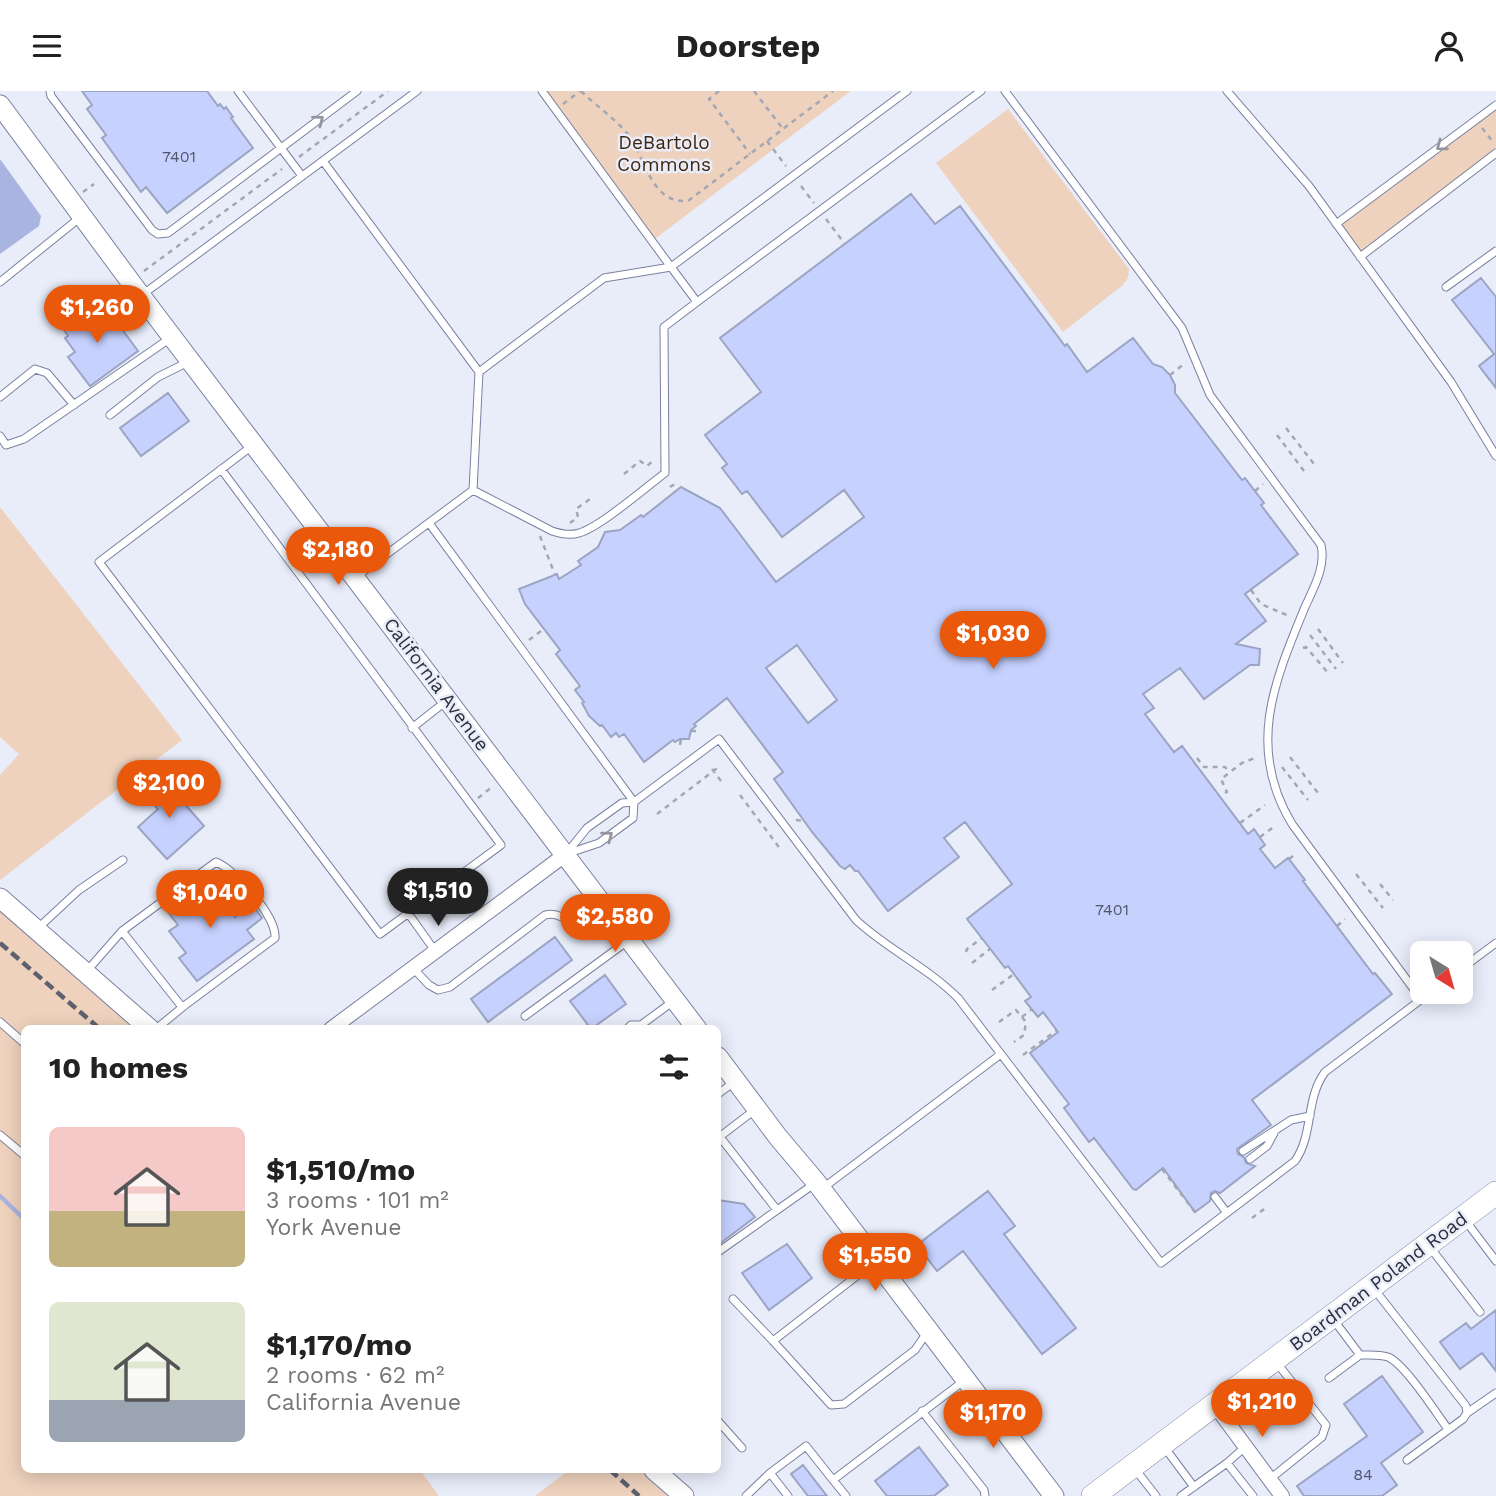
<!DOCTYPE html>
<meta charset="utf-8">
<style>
:root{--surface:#fff;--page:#f6f6f6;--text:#222;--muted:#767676;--accent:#ea580c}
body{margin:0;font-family:"Work Sans",sans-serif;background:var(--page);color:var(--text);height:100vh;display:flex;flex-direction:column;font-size:26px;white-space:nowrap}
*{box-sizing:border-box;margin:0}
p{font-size:23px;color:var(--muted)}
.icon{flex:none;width:38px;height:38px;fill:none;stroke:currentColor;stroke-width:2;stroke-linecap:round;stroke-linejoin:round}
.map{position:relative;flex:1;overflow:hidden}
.panel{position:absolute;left:21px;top:934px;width:700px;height:448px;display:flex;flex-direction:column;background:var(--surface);border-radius:10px;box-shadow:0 4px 18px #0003}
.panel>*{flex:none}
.needle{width:46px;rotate:143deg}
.controls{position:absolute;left:1410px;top:850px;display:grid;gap:14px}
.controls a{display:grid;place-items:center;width:63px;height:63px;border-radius:10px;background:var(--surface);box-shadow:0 4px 18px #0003;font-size:35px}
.price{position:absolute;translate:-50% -60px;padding:0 16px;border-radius:24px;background:var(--accent);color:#fff;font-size:23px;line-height:46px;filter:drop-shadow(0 2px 4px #0008)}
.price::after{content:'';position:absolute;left:50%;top:42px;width:21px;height:16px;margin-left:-10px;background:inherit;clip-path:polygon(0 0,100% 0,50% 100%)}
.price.active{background:#222;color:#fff}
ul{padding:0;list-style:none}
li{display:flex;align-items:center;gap:21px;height:175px;padding:0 28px}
li span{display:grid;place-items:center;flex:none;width:196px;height:140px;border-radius:10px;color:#555}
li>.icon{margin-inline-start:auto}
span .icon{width:84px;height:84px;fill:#fffc;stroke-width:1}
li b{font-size:30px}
h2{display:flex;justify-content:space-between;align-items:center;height:84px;padding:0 28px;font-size:30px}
header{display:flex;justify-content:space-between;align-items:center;height:91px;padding:0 28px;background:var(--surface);font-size:32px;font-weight:700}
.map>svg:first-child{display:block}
</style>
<header><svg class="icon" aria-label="menu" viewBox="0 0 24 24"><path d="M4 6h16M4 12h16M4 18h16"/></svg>Doorstep<svg class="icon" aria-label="person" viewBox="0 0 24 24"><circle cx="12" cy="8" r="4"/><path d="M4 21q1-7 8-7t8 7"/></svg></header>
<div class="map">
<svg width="1496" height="1405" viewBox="0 0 1496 1405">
<rect width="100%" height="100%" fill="#e9edfa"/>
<!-- green -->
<path fill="#eed2bd" d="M542,0H851L652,150Z
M1496,14V62L1360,166L1336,133Z
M1008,18L1129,178L1128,187L1123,194L1063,241L936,72Z
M0,416L182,649L0,789V684L19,663L0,646Z
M0,807L150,938H24V1379H420L439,1405H0Z
M569,1379H654L684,1405H535Z"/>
<!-- water -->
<path fill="#aab4e0" d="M0,68L41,125L39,135L0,163Z"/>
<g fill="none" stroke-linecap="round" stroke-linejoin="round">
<!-- stream -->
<path stroke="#aab4e0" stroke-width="4.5" d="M0,1105L24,1128"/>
</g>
<!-- building -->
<path fill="#c6d1fe" stroke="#9ca4c3" stroke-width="2" fill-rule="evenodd" d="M82,0H207L218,15L220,13L224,18L226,16L233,26L231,27L253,57L167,122L146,96L141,101L102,47L106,44L87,18L92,14Z
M911,103L935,133L960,115L1065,255L1067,253L1087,281L1133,247L1153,273L1162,276L1170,284L1175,294V302L1242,389L1245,387L1264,412L1261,414L1298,463L1245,503L1266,530L1236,553L1260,558L1259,574H1250L1204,608L1180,577L1143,603L1154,617L1145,623L1174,661L1182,655L1248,743L1254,738L1265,754L1260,758L1275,777L1288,767L1305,789L1303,790L1373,883L1375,882L1392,903L1252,1009L1271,1034L1237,1058L1238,1063L1244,1066L1246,1072L1255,1075L1220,1102L1215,1100L1211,1102L1210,1110L1195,1121L1163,1077L1136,1099L1133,1098L1094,1047L1089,1051L1064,1017L1069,1013L1030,962L1058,941L1043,921L1038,926L1025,910L1031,906L1008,875L1005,877L967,828L1012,793L965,731L944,747L959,766L888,820L858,780H855L850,774L845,778L840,775L812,741L774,688L783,681L727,607L694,633L696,635L691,639L689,648H680L675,651L673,649L644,671L624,643L619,646L616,642L611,646L602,634L600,635L589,625L582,612L584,611L575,599L580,595L556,563L560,559L525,513L519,498L557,483L559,488L581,474L578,470L598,456L605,441L620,439L641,424L643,426L681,396L720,417L776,491L864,426L844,399L782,446L747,400L742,403L722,377L727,373L705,344L761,301L720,247ZM797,554L837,609L808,632L766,577Z
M1481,187L1496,206V297L1479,275L1494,263L1452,209Z
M91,214L107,236L116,230L138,260L90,295L68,266L75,261L65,247L68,245L62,236Z
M168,302L189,330L141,365L120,337Z
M162,687L204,735L167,768L138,736L158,718L144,702Z
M209,790L235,826L252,813L262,827L247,839L254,848L197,890L179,867L186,862L169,840L178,834L168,821Z
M555,846L572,869L488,931L471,908Z
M605,884L626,913L591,938L570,910Z
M988,1100L1015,1135L1004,1143L1076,1237L1042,1263L963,1160L937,1180L917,1154Z
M718,1109L744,1113L755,1126L718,1154Z
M787,1153L812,1187L769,1219L742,1182Z
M1496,1219V1280L1482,1262L1460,1278L1440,1251L1466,1232L1471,1238Z
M1382,1285L1423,1341L1381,1372L1397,1394L1382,1405H1304L1297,1395L1367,1345L1344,1313Z
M919,1356L948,1394L934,1405H887L875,1390Z
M803,1374L827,1405H808L791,1383Z"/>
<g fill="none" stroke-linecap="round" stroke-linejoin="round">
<defs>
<path id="lane" d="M50,0L51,5L152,139L158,143L168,142L357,0
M238,0L302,85
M542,0L671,176L907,0
M1005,0L1182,237L1210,304L1321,454C1326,476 1314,496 1305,516C1274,591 1246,657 1292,733L1421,908
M1227,0L1309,95L1451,291L1496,365
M323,70L479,281L473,399
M1336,133L1496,14
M1360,166L1496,62
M0,191L82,125
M1446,196L1496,160
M142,204L417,0
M479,281L604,187L671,176L697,211L981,0
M0,306L35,278L47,282L74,314
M110,324L158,286L190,270
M0,345L6,354L24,348L172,246
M221,378L501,754L380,843L99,471L252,355
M473,399L552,440C561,443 570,445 579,442C600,436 645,397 665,382L664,236L697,211
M429,432L634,711L633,727L599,752L566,763
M356,486L473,399
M412,637L445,611
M566,763L587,737L622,712L634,711L719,648L856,829C887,858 927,876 958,907L1161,1172L1295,1070C1314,1043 1305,1008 1325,981L1431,901
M408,822L435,860
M37,838L79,799L123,769
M122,840L216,771C236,779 277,826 275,847L184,915L156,938
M413,877L429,894L438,899L450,896L545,824C559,820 571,832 582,840L590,839L610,824
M1461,878L1496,852
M86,881L122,840L182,916
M525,925L629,849
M0,931L24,952
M627,938L631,934H641
M639,938L641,934L675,909
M718,1003L734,991
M0,1044L24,1064
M720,1046L777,1119
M718,1047L756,1018
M1243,1060L1291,1029L1310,1025
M1250,1068L1267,1055L1274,1042
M823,1097L1001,963
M1215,1106L1227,1122
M1465,1129L1496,1170
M1429,1155L1480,1221
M718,1161L814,1093
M873,1167L858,1184L773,1250L831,1314L844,1313L915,1259L926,1243
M1374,1198L1466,1315L1467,1322L1463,1328L1407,1369
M733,1208L773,1250
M1333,1228L1360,1264C1370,1264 1378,1263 1388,1266C1405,1273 1436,1322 1448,1338
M1329,1287L1360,1264
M922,1320L984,1399L985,1405
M1467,1322L1496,1302
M718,1330L742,1357
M1165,1357L1194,1396
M1227,1372L1245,1356
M1135,1378L1156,1405
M770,1382L788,1405
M1270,1388L1322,1346L1326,1334L1276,1271
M746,1405L770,1382L806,1355L833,1389
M846,1405L833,1389L965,1289
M1181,1405L1227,1372L1253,1405"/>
<path id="street" d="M331,938L566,763
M1214,1313L1282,1405"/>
<path id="secondary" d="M0,14L141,205L697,938
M0,807L150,938
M718,966L778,1046L816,1091L1054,1405
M654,1379L684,1405"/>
<path id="primary" d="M1093,1405L1496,1102"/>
</defs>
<!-- lane casing -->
<use href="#lane" stroke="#7a81a0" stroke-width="9"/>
<!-- street casing -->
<use href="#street" stroke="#7a81a0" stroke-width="16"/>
<!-- secondary casing -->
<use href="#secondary" stroke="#7a81a0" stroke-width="21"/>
<!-- primary casing -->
<use href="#primary" stroke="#7a81a0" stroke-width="24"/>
<!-- path -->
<path stroke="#a3a7b4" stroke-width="2.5" stroke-dasharray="5 5" stroke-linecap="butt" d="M581,0C595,14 613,26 626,41C646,64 649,113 688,110L833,0
M719,0L709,8L750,63
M754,0L783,38
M563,13L580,0
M1482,37L1493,51
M767,50L786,75
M299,66L388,0
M801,95L814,112
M83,101L94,93
M826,128L845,153
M144,180L282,78
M1170,284L1184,273
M1286,337L1314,373
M1277,344L1304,380
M624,383L640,370L647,375L653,370
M670,396L673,394L679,398
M1255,400L1263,393
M570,432L578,426L576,418L590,408
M540,445L555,484
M1251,499L1261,513L1289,525
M1318,538L1343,572
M1310,544L1336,578
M529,549L541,540
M1303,557L1306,556L1329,583
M691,640H700
M680,654L681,648
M1290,666L1318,702
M1197,667L1204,676H1225L1229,681
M1282,676L1308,709
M712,678L724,694
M1225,702L1227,701L1221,688L1242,672L1255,667
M740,704L781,759
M478,707L492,696
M657,723L720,675
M796,729L804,730
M1240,732L1265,714
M1260,746L1275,735
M1289,768L1296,763
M1356,783L1383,817
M1380,793L1393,809
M1337,835L1345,828
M966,861L967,858L982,847
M972,872L990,858
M992,899L1014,883
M1022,926L1032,918
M999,931L1016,919L1026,931L1024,944L1014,951
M1023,964L1057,939
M1162,1078L1197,1124
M1252,1127L1267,1116"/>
<!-- lane -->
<use href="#lane" stroke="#fff" stroke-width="7"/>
<!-- street -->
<use href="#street" stroke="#fff" stroke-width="14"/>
<!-- secondary -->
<use href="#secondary" stroke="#fff" stroke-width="19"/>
<!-- primary -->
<use href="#primary" stroke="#fff" stroke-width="23"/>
<!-- rail -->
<path stroke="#5d616e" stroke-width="4.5" stroke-dasharray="10 5" stroke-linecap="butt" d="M0,852L100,938
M610,1379L639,1405"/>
</g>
<!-- one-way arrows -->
<defs><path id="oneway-chevron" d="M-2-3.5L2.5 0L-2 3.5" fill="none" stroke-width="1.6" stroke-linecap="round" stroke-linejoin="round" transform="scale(1.75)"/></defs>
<g stroke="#95969d">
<use href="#oneway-chevron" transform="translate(319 29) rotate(-37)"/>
<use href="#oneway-chevron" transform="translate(1441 55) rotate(143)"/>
<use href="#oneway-chevron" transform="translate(608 745) rotate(-37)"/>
</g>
<g text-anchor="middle" stroke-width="5" stroke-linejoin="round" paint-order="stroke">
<!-- number labels -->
<g font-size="16" fill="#52576c">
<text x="179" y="71">7401</text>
<text x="1112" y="824">7401</text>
<text x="1363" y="1389">84</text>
</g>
<!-- park labels -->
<g font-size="19" fill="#41250b" stroke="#e9edfa">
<text x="664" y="58">DeBartolo<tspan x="664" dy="22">Commons</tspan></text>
</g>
<!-- street labels -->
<g font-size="19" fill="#2b2e3b" stroke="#e9edfa">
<text transform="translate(437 593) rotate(53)" y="7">California Avenue</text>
<text transform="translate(1378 1190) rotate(-37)" y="7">Boardman Poland Road</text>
</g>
</g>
</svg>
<div class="controls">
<a><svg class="needle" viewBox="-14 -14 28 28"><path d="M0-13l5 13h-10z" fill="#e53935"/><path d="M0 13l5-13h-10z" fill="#767676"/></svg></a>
</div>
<b class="price" style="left:97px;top:254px">$1,260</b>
<b class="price" style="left:338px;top:496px">$2,180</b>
<b class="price" style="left:993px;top:580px">$1,030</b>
<b class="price" style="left:169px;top:729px">$2,100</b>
<b class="price active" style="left:438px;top:837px">$1,510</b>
<b class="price" style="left:210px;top:839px">$1,040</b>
<b class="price" style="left:615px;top:863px">$2,580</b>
<b class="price" style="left:875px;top:1202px">$1,550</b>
<b class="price" style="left:1262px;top:1348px">$1,210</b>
<b class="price" style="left:993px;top:1359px">$1,170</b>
<section class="panel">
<h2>10 homes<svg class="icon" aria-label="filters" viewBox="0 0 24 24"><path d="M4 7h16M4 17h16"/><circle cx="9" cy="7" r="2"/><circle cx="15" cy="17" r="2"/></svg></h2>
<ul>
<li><span style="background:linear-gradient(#f6c9c9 60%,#c2b280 0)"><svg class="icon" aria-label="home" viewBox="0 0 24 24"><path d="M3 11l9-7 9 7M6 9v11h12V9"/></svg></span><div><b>$1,510/mo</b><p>3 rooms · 101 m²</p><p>York Avenue</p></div></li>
<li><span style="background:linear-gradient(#dfe7d0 70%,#9aa5b1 0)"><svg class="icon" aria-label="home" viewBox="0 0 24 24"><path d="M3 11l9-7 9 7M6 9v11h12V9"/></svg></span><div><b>$1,170/mo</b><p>2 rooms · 62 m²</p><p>California Avenue</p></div></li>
</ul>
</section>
</div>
